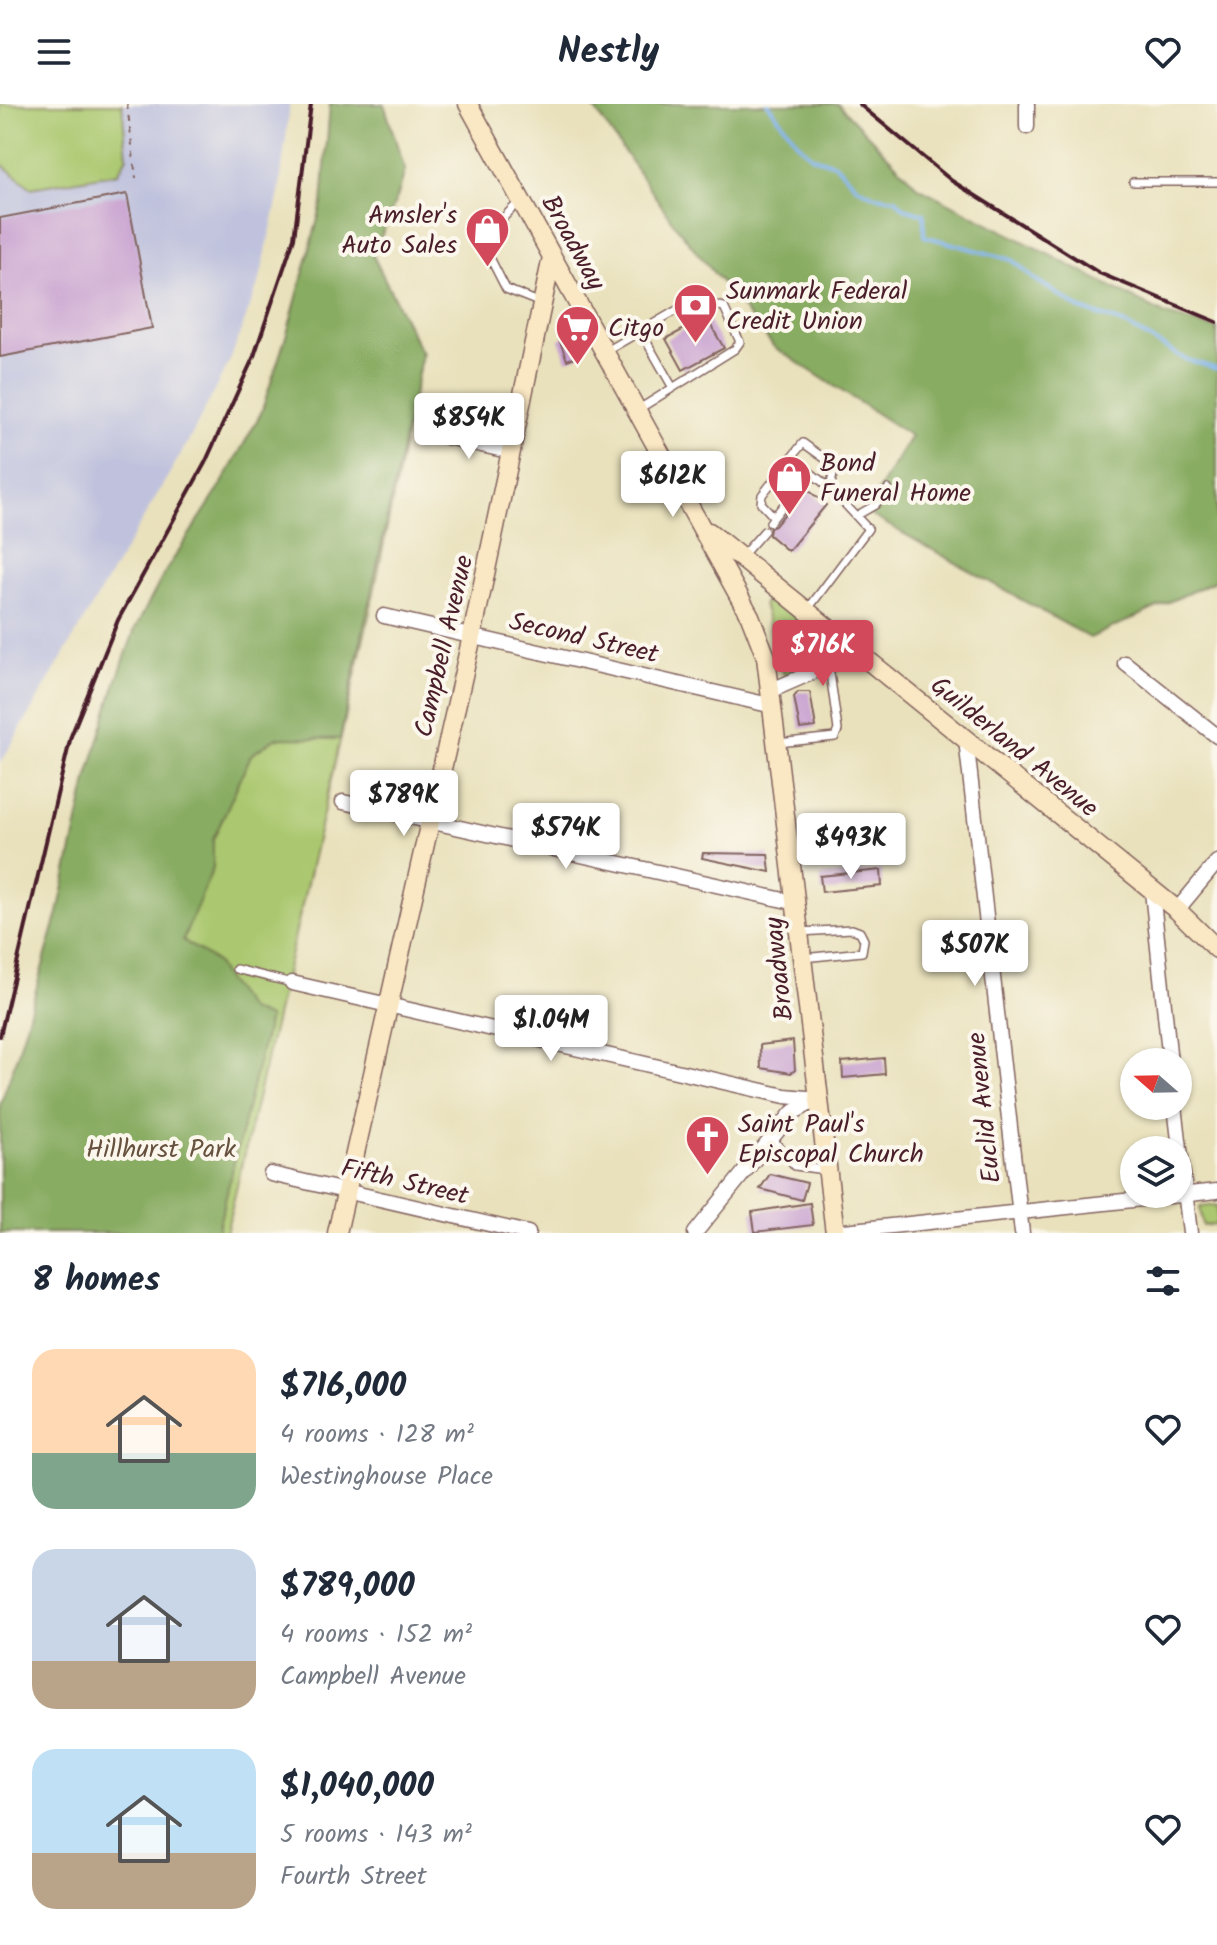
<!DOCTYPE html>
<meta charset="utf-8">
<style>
:root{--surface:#fff;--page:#f6f6f7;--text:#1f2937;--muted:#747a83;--accent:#d1495b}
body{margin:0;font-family:Kalam,sans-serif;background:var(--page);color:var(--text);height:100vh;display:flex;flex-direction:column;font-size:30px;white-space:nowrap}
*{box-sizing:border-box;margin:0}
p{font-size:26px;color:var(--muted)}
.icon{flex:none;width:44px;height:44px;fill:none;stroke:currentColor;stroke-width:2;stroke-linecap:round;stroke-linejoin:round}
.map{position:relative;height:1129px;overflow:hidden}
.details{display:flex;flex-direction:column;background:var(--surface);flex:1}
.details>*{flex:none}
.needle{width:52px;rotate:290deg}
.buttons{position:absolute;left:1120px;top:944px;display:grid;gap:16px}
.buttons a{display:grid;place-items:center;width:72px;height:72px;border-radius:50%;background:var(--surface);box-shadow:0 2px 6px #0004;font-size:40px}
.price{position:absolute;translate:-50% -68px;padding:0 18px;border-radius:8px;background:#fff;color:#222;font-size:26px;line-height:52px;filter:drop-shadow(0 2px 4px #0008)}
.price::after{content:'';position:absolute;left:50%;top:48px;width:24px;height:18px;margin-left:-12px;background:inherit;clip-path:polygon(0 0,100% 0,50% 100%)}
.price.on{background:var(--accent);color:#fff}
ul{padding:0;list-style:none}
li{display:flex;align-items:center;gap:24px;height:200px;padding:0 32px}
li span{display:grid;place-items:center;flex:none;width:224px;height:160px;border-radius:24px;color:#555}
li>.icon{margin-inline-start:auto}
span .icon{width:96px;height:96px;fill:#fffc;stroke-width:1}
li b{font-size:34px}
h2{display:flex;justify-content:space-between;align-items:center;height:96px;padding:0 32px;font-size:34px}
header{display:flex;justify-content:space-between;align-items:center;height:104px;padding:0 32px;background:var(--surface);font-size:36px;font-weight:700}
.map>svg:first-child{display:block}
</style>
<header><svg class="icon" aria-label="menu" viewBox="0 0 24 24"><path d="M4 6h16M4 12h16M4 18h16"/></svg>Nestly<svg class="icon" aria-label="heart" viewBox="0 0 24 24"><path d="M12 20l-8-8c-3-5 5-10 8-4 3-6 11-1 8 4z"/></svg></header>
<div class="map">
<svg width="1217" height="1129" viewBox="0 0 1217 1129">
<rect width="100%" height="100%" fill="#fbf7ec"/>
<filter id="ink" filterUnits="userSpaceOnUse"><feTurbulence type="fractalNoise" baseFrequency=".0125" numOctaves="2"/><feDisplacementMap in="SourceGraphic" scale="16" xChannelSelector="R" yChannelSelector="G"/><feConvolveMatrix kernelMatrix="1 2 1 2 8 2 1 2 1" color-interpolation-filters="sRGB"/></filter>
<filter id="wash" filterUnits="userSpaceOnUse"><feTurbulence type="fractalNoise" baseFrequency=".006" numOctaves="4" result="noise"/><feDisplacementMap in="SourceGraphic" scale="32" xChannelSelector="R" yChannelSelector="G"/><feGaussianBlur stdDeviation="1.8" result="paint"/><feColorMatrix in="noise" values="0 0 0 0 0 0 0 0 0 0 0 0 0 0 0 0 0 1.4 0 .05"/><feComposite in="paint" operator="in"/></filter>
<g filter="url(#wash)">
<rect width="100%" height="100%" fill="#e9e1bc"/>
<!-- industrial -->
<path fill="#c0c2dd" d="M0,0H290L279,89L260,175L231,254L189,336L0,660Z"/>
<!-- green -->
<path fill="#abc86f" stroke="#7a744d" stroke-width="2" d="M0,0H122L127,53L118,69L31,84L0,59Z
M373,152L422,250L371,503L226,1129H43Z
M771,493L840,547L784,571L763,500Z
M1217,1101V1120L1203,1122L1200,1103Z"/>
<!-- forest -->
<path fill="#88ac62" stroke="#696646" stroke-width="2" d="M330,0H384L405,66L398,91L373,152L422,250L340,635L276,634L251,651L213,736V764L183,836L216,858L224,873L249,906L269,914L217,1129H0V1001L17,952L58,809L88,672L114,584L135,525L165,468L219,385L261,309L288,226L322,100Z
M591,0H838L918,83L1166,211L1217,225V476L1090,534L865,408L911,332L774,243L675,121Z"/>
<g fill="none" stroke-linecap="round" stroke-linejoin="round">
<!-- stream -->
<path stroke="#79afe7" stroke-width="4" d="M768,0L800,42L813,53L835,60L857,83L875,92L896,95L904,104L924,110V132L1012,156L1033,174L1080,205L1123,219L1185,255L1217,265"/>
</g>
<g id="blocks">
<!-- building -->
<path fill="#c69ecf" d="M127,90L152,224L0,253V114Z
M706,213L724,244L683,266L666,235Z
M571,231L579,252L567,256L559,235Z
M806,384L826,401L788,447L769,431L770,424L775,422Z
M798,588H810L816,623L800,625L794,593Z
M703,749L768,750L770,768L702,754Z
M881,766L882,782L822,788L820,772Z
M793,937L795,966L791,969L761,964L760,941Z
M884,954L885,970L843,974L842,958Z
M770,1070L807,1079L802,1096L760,1085Z
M810,1099L813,1121L755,1128L752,1108Z"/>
</g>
</g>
<g filter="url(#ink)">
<use href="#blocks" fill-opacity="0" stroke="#82635e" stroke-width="2"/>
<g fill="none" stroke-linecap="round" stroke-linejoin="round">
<defs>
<path id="lane" d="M1133,78H1217
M520,97L481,136L506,185L541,199
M640,226L673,284
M605,248L682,203L705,199L724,203L740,238L735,245L639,305
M792,353L810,368
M856,412L875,401L888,385
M774,413L761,399L762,391L803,339L835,362L830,384
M770,418L810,368L830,384L868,425L808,505
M742,452L764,427
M778,639L835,633L838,626L829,562
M800,828L852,825L860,828L864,836L862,848L803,854
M236,865L292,879
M772,1034L795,1062L825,1066"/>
<path id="street" d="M1027,23V0
M434,330L512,348
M384,512L773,602
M1125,559L1217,632
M772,586L859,548
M966,635L1022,1129
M343,698L797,799
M1152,787L1170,958
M1177,806L1217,758
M292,879L785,992L818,995
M1175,1002L1190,1129
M271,1070L528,1129
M835,1128L1217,1087
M695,1129L792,1009L818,995"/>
<path id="secondary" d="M468,0L750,512L766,553L835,1129
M709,428L1177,806L1217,845
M337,1129L472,532L552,153"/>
</defs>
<!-- lane casing -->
<use href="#lane" stroke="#82635e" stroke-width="10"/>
<!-- street casing -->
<use href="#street" stroke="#82635e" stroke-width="17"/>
<!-- secondary casing -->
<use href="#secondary" stroke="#82635e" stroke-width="21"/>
<!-- path -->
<path stroke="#82635e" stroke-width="2" stroke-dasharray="6 6" stroke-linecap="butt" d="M127,0L136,74"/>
<!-- lane -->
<use href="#lane" stroke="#fff" stroke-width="7"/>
<!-- street -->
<use href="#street" stroke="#fff" stroke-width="14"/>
<!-- secondary -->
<use href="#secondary" stroke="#fae7c3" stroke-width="18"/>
<!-- rail -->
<path stroke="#4a1f2b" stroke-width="4" d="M859,0L952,77L1099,169L1217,218
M0,932L71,632L118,516L205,359L254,252L294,134L311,0"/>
</g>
</g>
<!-- icons -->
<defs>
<symbol id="shop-pin" viewBox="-11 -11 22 30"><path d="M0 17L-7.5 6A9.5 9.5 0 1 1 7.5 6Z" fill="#d1495b" stroke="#fbf7ec"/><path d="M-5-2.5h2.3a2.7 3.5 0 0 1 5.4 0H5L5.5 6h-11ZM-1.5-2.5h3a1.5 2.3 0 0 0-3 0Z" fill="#fff"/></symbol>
<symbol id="bank-pin" viewBox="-11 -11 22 30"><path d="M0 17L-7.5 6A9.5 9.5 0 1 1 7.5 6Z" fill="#d1495b" stroke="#fbf7ec"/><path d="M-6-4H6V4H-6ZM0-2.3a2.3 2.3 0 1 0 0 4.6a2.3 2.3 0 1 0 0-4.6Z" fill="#fff"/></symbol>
<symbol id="supermarket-pin" viewBox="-11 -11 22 30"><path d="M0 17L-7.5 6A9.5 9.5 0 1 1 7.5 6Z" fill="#d1495b" stroke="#fbf7ec"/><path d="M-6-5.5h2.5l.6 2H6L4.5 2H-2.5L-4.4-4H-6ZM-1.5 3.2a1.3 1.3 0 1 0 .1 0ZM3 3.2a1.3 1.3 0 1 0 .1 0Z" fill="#fff"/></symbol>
<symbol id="church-pin" viewBox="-11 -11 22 30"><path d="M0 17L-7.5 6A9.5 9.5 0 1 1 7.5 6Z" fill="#d1495b" stroke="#fbf7ec"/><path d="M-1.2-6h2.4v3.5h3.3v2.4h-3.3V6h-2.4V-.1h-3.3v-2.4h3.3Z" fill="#fff"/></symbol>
</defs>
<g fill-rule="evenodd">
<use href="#shop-pin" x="462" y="100" width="51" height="69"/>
<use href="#bank-pin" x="670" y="176" width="51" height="69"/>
<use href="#supermarket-pin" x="552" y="198" width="51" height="69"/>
<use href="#shop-pin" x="764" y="348" width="51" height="69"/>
<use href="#church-pin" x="682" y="1008" width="51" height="69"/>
</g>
<g text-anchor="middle" stroke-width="8" stroke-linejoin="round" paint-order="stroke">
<!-- poi labels -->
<g font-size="26" fill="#4a1f2b" stroke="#fbf7ec" text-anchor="start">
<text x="457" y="119" text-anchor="end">Amsler's<tspan x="457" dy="30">Auto Sales</tspan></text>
<text x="726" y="195">Sunmark Federal<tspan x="726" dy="30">Credit Union</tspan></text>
<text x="608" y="232">Citgo</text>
<text x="820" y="367">Bond<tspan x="820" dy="30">Funeral Home</tspan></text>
<text x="738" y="1028">Saint Paul's<tspan x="738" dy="30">Episcopal Church</tspan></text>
</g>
<!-- street labels -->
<g font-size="26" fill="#4a1f2b" stroke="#fbf7ec">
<text transform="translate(574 138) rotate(61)" y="9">Broadway</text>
<text transform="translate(584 533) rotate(13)" y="9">Second Street</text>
<text transform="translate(443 542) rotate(-77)" y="9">Campbell Avenue</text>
<text transform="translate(1015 642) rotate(39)" y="9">Guilderland Avenue</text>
<text transform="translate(778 865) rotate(-96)" y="9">Broadway</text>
<text transform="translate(983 1004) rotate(-96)" y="9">Euclid Avenue</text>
<text transform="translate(405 1077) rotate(13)" y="9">Fifth Street</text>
</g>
<!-- park labels -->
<g font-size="26" fill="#67523f" stroke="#fbf7ec">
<text x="161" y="1053">Hillhurst Park</text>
</g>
</g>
</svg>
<div class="buttons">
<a><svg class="needle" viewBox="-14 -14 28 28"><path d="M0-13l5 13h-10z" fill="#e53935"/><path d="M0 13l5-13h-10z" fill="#747a83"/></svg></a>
<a><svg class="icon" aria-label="layers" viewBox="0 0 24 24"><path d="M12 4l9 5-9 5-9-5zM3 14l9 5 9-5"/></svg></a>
</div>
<b class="price" style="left:469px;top:357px">$854K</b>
<b class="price" style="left:673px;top:415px">$612K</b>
<b class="price on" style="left:823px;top:584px">$716K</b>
<b class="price" style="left:404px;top:734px">$789K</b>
<b class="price" style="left:566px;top:767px">$574K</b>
<b class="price" style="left:851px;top:777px">$493K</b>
<b class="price" style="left:975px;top:884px">$507K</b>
<b class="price" style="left:551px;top:959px">$1.04M</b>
</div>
<section class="details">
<h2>8 homes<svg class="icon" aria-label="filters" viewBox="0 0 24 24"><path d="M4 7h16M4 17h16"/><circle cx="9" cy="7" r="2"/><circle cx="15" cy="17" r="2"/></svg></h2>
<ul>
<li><span style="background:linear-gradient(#ffd9b3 65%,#7fa58c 0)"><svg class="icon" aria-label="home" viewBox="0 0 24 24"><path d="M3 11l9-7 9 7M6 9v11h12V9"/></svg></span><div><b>$716,000</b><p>4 rooms · 128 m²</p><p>Westinghouse Place</p></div><svg class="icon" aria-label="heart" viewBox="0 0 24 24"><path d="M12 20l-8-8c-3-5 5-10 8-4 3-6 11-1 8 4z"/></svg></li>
<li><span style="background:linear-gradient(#c9d6e8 70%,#b9a48a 0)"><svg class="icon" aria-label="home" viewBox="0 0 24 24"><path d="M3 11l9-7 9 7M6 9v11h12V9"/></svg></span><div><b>$789,000</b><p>4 rooms · 152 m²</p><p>Campbell Avenue</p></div><svg class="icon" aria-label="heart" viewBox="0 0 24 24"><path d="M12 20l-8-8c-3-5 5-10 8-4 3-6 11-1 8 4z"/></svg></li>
<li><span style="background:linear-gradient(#bfe0f5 65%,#b9a48a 0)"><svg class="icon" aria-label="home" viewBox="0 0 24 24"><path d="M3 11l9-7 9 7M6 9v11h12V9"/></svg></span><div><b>$1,040,000</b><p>5 rooms · 143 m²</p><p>Fourth Street</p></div><svg class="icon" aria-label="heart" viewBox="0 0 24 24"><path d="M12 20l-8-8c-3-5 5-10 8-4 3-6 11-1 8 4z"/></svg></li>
</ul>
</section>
